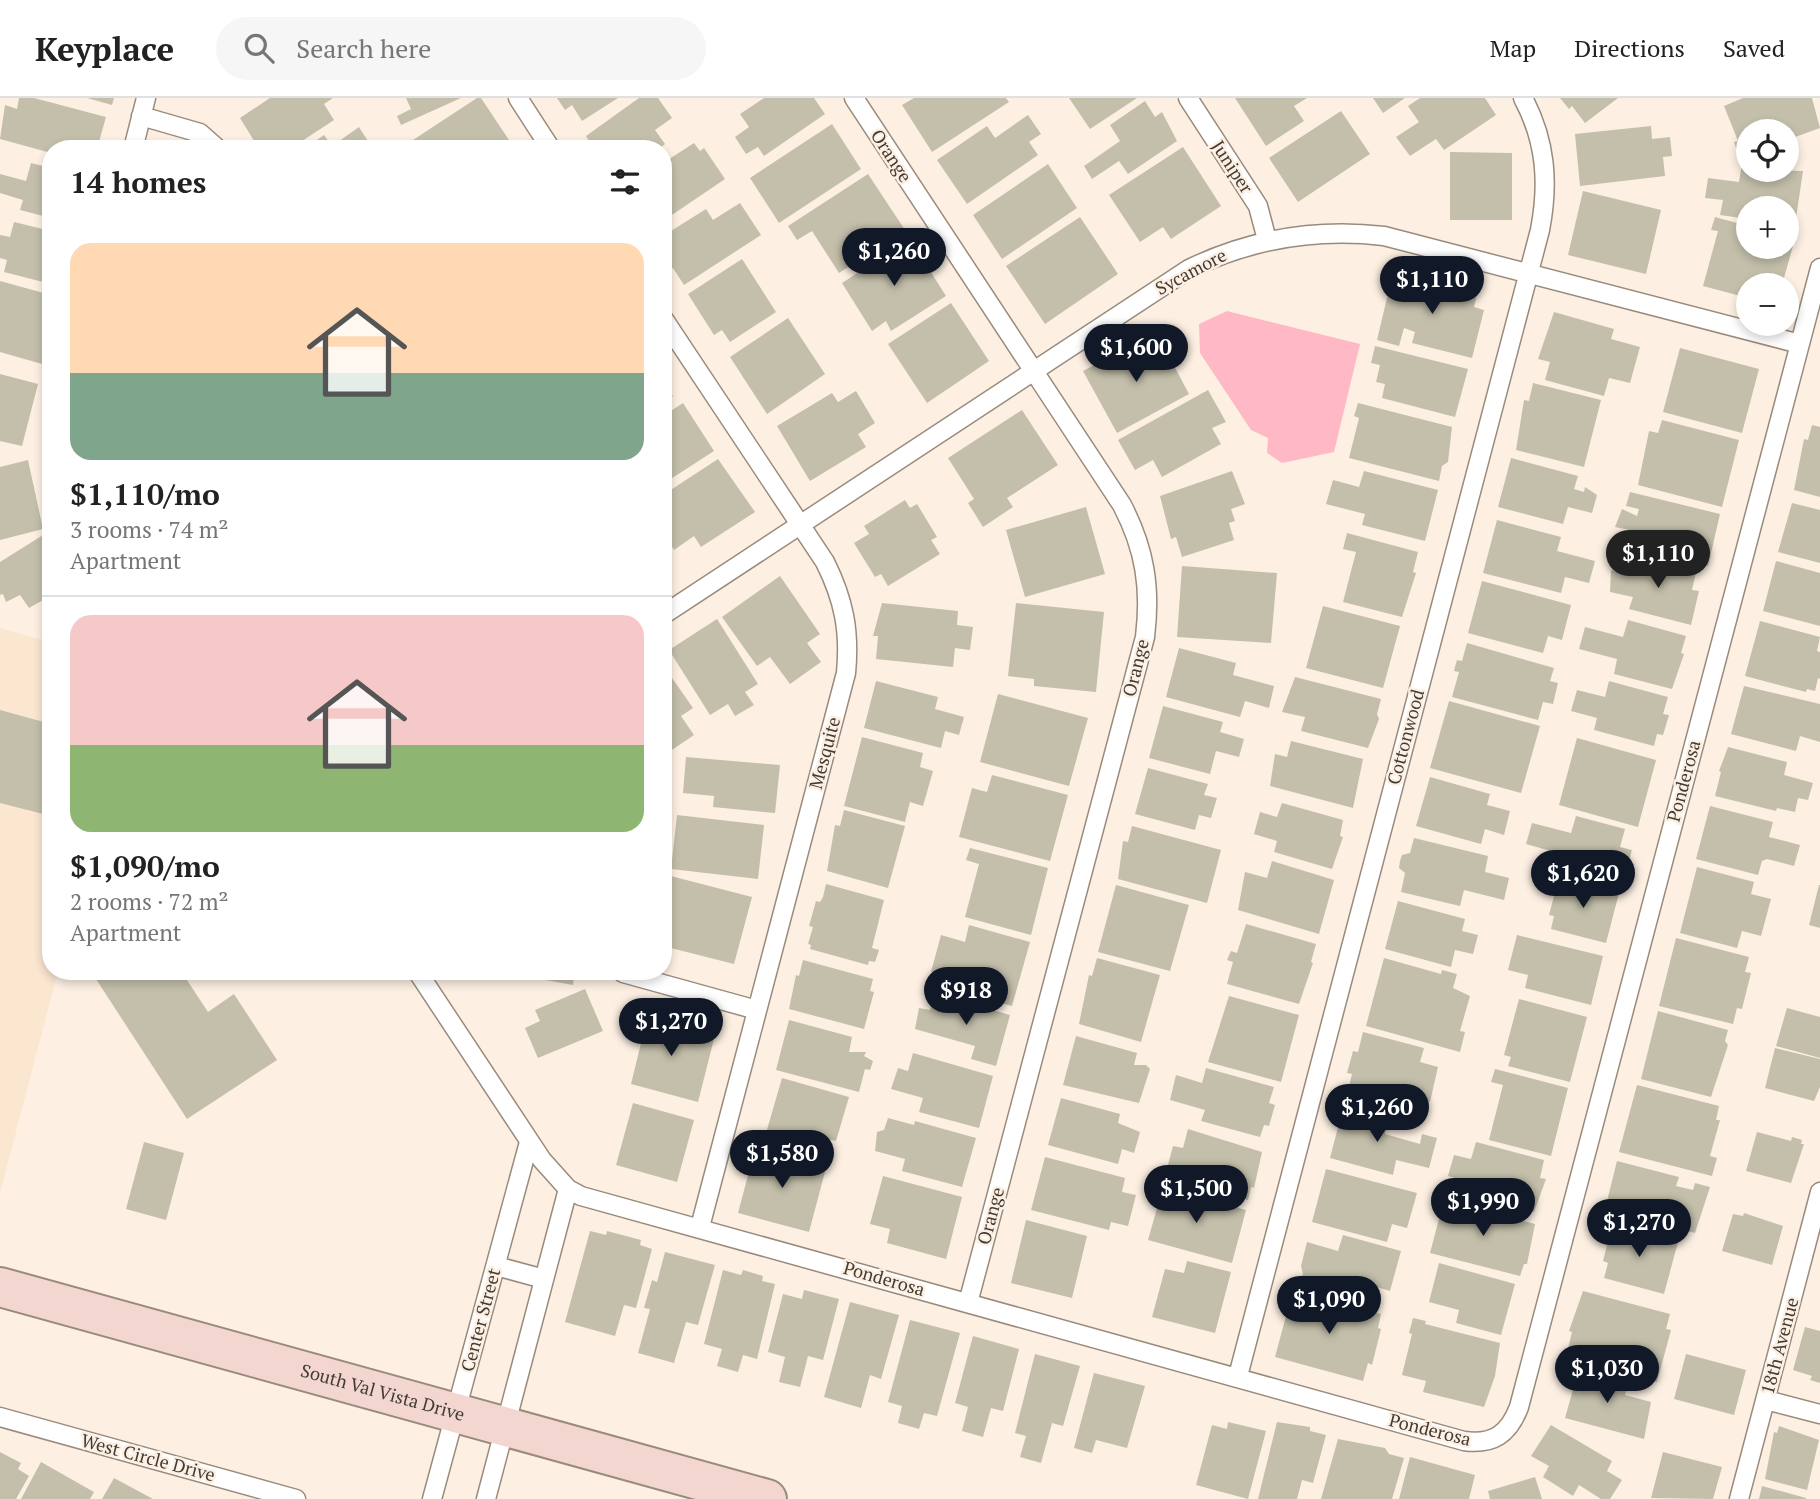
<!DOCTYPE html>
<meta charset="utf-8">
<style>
:root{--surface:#fff;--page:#f6f6f6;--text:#222;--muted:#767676;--line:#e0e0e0;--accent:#111827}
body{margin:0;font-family:"PT Serif",serif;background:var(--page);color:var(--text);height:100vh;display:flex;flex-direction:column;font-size:26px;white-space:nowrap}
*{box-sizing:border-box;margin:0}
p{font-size:23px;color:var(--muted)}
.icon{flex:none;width:38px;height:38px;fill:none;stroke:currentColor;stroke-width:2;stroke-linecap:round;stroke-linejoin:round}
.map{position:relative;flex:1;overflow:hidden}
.drawer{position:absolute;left:42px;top:42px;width:630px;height:840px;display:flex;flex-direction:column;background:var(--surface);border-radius:28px;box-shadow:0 4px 10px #0003}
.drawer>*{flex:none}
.tools{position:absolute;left:1736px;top:21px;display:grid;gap:14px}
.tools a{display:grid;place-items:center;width:63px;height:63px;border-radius:50%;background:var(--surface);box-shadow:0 4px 10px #0003;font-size:35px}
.price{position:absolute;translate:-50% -60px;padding:0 16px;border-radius:24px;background:var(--accent);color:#fff;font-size:23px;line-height:46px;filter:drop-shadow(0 2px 4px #0008)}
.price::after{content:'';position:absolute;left:50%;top:42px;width:21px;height:16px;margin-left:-10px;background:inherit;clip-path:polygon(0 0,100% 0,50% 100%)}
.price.selected{background:#222;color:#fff}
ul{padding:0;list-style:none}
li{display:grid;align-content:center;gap:14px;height:371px;padding:0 28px}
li+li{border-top:2px solid var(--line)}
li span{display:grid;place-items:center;height:217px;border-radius:21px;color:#555}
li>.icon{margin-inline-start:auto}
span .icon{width:126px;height:126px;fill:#fffc;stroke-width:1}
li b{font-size:30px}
h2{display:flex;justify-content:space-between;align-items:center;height:84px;padding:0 28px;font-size:30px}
header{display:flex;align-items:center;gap:42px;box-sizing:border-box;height:98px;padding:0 35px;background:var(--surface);border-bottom:2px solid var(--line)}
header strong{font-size:33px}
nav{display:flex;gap:38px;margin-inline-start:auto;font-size:24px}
.search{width:490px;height:63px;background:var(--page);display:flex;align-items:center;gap:18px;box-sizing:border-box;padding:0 24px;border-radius:38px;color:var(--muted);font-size:26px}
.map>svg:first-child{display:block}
</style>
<header>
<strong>Keyplace</strong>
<div class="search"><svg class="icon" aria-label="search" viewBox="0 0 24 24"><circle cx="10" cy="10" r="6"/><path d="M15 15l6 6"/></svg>Search here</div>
<nav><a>Map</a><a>Directions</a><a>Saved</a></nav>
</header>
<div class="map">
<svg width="1820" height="1401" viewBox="0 0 1820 1401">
<rect width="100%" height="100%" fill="#fdf0e3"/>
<!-- built -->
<path fill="#fbe6d0" d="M0,530L51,544V873H58L0,1095Z"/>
<!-- green -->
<path fill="#ffb8c6" d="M1227,213L1360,246L1334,354L1282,365L1267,355L1268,340L1251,332L1200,255L1199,226Z"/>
<!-- building -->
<path fill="#c3bfab" d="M19,0H34L106,19L97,51H51V55L0,41L5,7L17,11Z
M87,0H114L112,7Z
M270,0H333L324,6L334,22L290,51H259L240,20Z
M406,0H461L401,27L397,18L411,11Z
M477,0H481L515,51H438L435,46L428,51H419L413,42Z
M557,0H618L582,23L572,7L565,12Z
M639,0H658L672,20L655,32L665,46L659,51H594L586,38Z
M764,0H814L825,16L764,58L758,49L746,56L735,39L749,29L740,16Z
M914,0H1006L1009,4L932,54L902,7Z
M1069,0H1137L1090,31Z
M1235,0H1307L1294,8L1304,23L1266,48Z
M1373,0H1405L1383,15Z
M1420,0H1485L1496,17L1444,52L1436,41L1410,58L1396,39L1419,24L1408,8Z
M1560,0H1618L1585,25L1572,8L1569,11Z
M1743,0H1812L1820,30L1787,42V33H1748V55L1739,58L1734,44L1738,43L1724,8Z
M1145,3L1155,19L1162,14L1177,43L1128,76L1119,63L1092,81L1084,68L1120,43L1110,27Z
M1341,13L1370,56L1298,104L1269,60Z
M1028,17L1041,36L1029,44L1038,57L967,106L937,62L987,28L995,40Z
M832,26L861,71L779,125L750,80Z
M1651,28L1652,41L1670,39L1672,58L1663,59L1665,78L1580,88L1575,36Z
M359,29L373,51H304L324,37L332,48Z
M694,45L700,53L704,50L725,81L663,123V65Z
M1183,49L1221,108L1171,141L1163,129L1140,144L1109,97Z
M1450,54L1512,55V122H1450Z
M31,65L51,70V120L20,112L23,102L0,95V76L26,83Z
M1742,65L1748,66V72L1803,73L1795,127L1787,126V110H1748V121L1720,117L1723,102L1705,100L1708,80L1739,84Z
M1048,66L1077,110L1002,161L973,117Z
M868,76L905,132L839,175L812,133L797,142L788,128Z
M1583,93L1661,112L1646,176L1568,157Z
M740,105L761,137L684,187L673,170L667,173L663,168V138L706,111L713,122Z
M1080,119L1118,176L1045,226L1006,168Z
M1715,119L1748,128V149H1787V139L1795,141L1782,187H1748V200L1703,188L1718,133L1711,132Z
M14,124L51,133V186L4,174L7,162L0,160V137L10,139Z
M910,141L946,198L891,233L886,223L872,233L842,185Z
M742,161L776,214L730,244L722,232L714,237L688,196Z
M1406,176L1478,193L1474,209L1484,212L1472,260L1412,245L1415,234L1404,230L1399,248L1377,242L1390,187L1402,190Z
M0,183L51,197V231L42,266L0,254Z
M951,205L989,263L927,305L888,246Z
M1554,214L1614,231L1611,241L1640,249L1630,285L1609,280L1604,298L1545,282L1550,264L1538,261Z
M788,220L825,276L767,316L730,259Z
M1143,241L1149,252L1162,245L1189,296L1117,335L1083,273Z
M1375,248L1468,271L1455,319L1382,300L1385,286L1376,284L1380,267L1371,265Z
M1680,250L1759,271L1742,335L1663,314Z
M0,276L38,286L22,348L0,343Z
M663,282L673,298L663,304Z
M1533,285L1601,302L1584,369L1516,352L1524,302L1529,303Z
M1208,292L1226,324L1212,330L1221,346L1162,379L1153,362L1135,372L1118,342Z
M856,293L875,325L858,336L866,349L810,383L777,328L832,295L838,304Z
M683,305L714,353L663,386V318Z
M1358,305L1452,329L1448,364L1442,368L1439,383L1349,360L1359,320L1354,318Z
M1022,312L1058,367L1007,400L1013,409L983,429L968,405L974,401L948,360Z
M1662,322L1739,342L1722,409L1638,387L1649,333L1658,335Z
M1812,327L1820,329V399L1794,392L1804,341L1808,342Z
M1511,360L1578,378L1574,391L1584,394L1585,389L1597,397L1592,415L1568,409L1563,426L1498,409Z
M718,361L755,414L701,449L694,438L674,452L663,435V397Z
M28,362L43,431L0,442V369Z
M1232,373L1245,406L1231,411L1235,423L1229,425L1234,442L1182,459L1176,439L1171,441L1160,398Z
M1364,373L1438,392L1425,443L1362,427L1365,416L1326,406L1333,382L1359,389Z
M1630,394L1720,416L1708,468L1626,448L1630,432L1615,429L1622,411L1637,418L1639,411L1626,408Z
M905,402L910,410L917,406L937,439L931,442L940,456L888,488L881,476L875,479L854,445L869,436L864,428Z
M1792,405L1820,412V465L1778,454Z
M1086,409L1105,476L1025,499L1006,432Z
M1497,422L1561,439L1557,453L1595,463L1589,485L1565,479L1561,495L1483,475Z
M51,432V510L45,501L29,510L20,497L6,504L3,496L0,497V464Z
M1347,435L1418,454L1413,474L1416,475L1402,519L1343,504L1356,454L1343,451Z
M1640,460L1696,474L1692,492L1699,493L1691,527L1629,511L1633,499L1610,494L1611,472L1617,474L1618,469L1635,477Z
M1776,463L1820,475V528L1763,513Z
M1182,468L1277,475L1271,545L1177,539Z
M780,478L820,536L807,545L821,564L790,586L770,559L757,568L722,519Z
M1482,483L1571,507L1562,542L1548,538L1543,555L1468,535Z
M882,505L958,513L957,527L973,529L970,552L955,550L953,569L876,561L878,538H873Z
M1016,505L1104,514L1096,594L1034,588V581L1008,578Z
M1323,508L1400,528L1383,590L1306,570Z
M717,521L758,586L745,594L754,607L735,618L728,606L710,617L669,552Z
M1628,522L1686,538L1681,555L1684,556L1672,591L1614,576L1617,561L1579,551L1585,529L1623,539Z
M1760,523L1820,539L1817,553L1820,554V581L1818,580L1815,593L1807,591L1806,594L1745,578Z
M1467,545L1554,570L1550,583L1558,585L1553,606L1543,604L1538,622L1452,599L1459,574L1454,573L1455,569L1457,562L1462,563Z
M1179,550L1236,565L1233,577L1274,588L1269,610L1245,603L1240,619L1166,599Z
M663,567L693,610L681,618L694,637L663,658Z
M1295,579L1381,601L1377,616L1379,621L1368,650L1301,633L1305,619L1282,614Z
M876,583L938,599L935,611L964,619L959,637L945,633L941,650L864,630Z
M1609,583L1668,599L1663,616L1669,617L1663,637L1657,636L1654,648L1594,632L1597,620L1571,613L1577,592L1605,599Z
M1744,588L1820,606V644L1800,638L1796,653L1731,636Z
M998,596L1088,620L1069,688L980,664Z
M1449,603L1540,628L1521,695L1430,670Z
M1163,608L1223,624L1220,634L1244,641L1239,659L1216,653L1210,676L1149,660Z
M0,612L51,626V718L0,705Z
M862,639L923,655L920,669L933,673L923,708L910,704L905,724L844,708Z
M1577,640L1656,662L1638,729L1559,707Z
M1291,643L1363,661L1353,710L1270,688L1275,656L1287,659Z
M1728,649L1787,664L1784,677L1813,685L1808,702L1798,700L1795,714L1777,710L1776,713L1715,698L1721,674L1719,673Z
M686,659L780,667L775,715L713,709L714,698L683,695Z
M1148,670L1208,686L1204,697L1217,700L1211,720L1199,717L1195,732L1135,716Z
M992,677L1068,697L1050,763L959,739L972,690L987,694Z
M1430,679L1490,696L1487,707L1510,713L1504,737L1485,731L1481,746L1416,728Z
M1282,705L1343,722L1340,738L1343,739L1332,771L1274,754L1277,743L1254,736L1260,714L1277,719Z
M1710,708L1773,724L1769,739L1800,747L1794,768L1767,761L1762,763L1758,777L1696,761Z
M844,712L905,728L888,790L827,773L835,727L840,728Z
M677,717L764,727L758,781L671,771Z
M1576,718L1625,731L1620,749L1632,752L1626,773L1616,770L1613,783L1554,768L1558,755L1526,746L1532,725L1571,735Z
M1132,728L1221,752L1207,805L1118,781L1123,743L1128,744Z
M1414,740L1488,758L1485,774L1509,780L1504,802L1464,792L1460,808L1401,794L1405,775L1399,770L1400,763L1402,757L1410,755Z
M970,750L1048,770L1031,837L965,819L979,766L966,762Z
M1272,763L1334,782L1319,836L1238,812L1245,774L1267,780Z
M1697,769L1754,784L1751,796L1771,801L1761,838L1742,833L1737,850L1680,835Z
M663,776L752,799L734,866L663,848Z
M1559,779L1619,795L1606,845L1551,831L1554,818L1549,817Z
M826,786L884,802L872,850L879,852L875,864L869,863L868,867L810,851L811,847L808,846L813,829L809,828L816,803L820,804L823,799Z
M1116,787L1189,807L1170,873L1098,854Z
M1819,787H1820V830L1809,827Z
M1398,803L1465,821L1462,833L1478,837L1473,856L1455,852L1451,869L1385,851Z
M1246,826L1316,846L1311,864L1313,865L1299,906L1227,886L1233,864L1227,862L1231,853L1237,855Z
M969,827L1030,844L1012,908L945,890L948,879L931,874L941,837L965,844Z
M1517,837L1603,858L1591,907L1525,890L1528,877L1508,872Z
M1676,840L1749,859L1745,874L1751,875L1742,911L1737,910L1733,926L1659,908Z
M1097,860L1160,877L1141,944L1079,926L1089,877L1092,878Z
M1384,860L1441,876L1442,872L1457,876L1453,890L1470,898L1460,933L1465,934L1460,954L1366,928Z
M803,862L873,881L870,893L874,894L864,931L789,911L796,877L799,878Z
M102,873H181L208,914L234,896L277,962L187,1021L94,878Z
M495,873H575L573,887Z
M585,891L603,933L538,960L525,930L540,923L535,912Z
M944,898L1010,917L996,968L971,961L975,948L915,931L919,910L930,912L933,901L942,904Z
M1229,898L1299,917L1281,984L1208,964Z
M1519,901L1587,919L1570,984L1508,968L1511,959L1504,957Z
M1787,910L1820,919V960L1776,948Z
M1658,913L1728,932L1725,943L1728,947L1711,999L1641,981Z
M633,916L715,937L698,1004L631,986L643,937L629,933Z
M789,922L852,939L849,954H866L864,958L873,963L870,972L865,971L859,994L776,972Z
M1363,934L1424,950L1420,964L1438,969L1430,1004L1410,1000L1405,1016L1346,1001L1352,976L1347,975L1353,953L1358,954Z
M1076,938L1137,955L1134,967H1146L1150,971L1139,1005L1063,987Z
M1775,950L1820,961V989L1814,1003L1765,990Z
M913,955L993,978L979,1030L919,1014L923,1000L891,991L898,970L908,973Z
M1206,970L1274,989L1269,1005L1275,1007L1269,1028L1264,1027L1260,1039L1201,1023L1205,1012L1170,1002L1176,977L1202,985Z
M1495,971L1568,990L1551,1058L1489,1042L1503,987L1491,984Z
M782,980L849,999L836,1043L828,1041L823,1059L764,1042Z
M1637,987L1719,1008L1716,1022H1720L1710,1058L1717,1060L1712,1078L1619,1054Z
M1061,1000L1120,1016L1118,1025L1140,1034L1134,1055L1122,1051L1118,1066L1048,1047Z
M633,1005L694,1022L677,1084L616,1067Z
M1343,1010L1388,1022L1385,1036L1420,1046L1422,1036L1437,1040L1429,1070L1396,1062L1393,1077L1330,1060Z
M888,1020L914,1027L915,1023L976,1040L962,1089L902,1073L905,1061L875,1053L877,1034L884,1032Z
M1188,1031L1262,1054L1254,1090L1251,1089L1248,1102L1173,1082L1176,1069L1168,1067L1173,1048L1183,1050Z
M1757,1034L1791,1043L1792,1039L1802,1042L1801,1046H1804L1791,1085L1746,1073Z
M144,1044L184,1055L166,1122L126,1111Z
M1476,1044L1544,1062L1540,1080L1546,1081L1534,1114L1475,1099L1479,1087L1448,1078L1454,1057L1471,1061Z
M755,1051L826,1070L809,1134L738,1115Z
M1045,1059L1125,1080L1122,1094L1136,1097L1128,1128L1111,1124L1109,1132L1031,1112Z
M1617,1063L1679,1079L1676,1088L1693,1092L1695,1085L1710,1089L1695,1135L1605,1111Z
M1326,1071L1417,1095L1407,1130L1392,1126L1387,1144L1312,1124Z
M883,1078L962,1099L946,1161L887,1145L890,1131L870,1126Z
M1156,1088L1246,1112L1232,1165L1148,1142L1159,1103L1152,1101Z
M1444,1102L1535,1126L1527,1166H1524L1520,1178L1430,1155Z
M1744,1115L1783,1128L1772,1167L1722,1153L1733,1116L1743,1118Z
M1026,1122L1087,1138L1072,1200L1011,1185Z
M1612,1127L1628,1131L1629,1128L1639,1131L1638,1134L1644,1136L1645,1133L1678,1144L1664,1196L1604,1180L1608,1165L1603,1163Z
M590,1133L606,1137L607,1133L641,1142L640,1147L652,1151L636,1210L624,1207L615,1238L565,1224Z
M1343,1137L1401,1153L1390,1193L1360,1184L1356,1202L1298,1186L1303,1176L1301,1168L1307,1144L1338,1153Z
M665,1154L715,1167L698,1227L686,1224L674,1265L638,1255L650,1211L644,1210L652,1182L657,1184Z
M1187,1163L1231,1174L1215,1235L1152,1219L1165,1171L1184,1175Z
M1439,1165L1515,1186L1501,1237L1456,1225L1459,1212L1429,1204Z
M723,1172L741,1177L743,1172L763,1178L762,1183L775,1186L757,1261L743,1257L738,1274L717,1268L722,1251L704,1246Z
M804,1192L839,1201L823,1262L808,1258L800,1289L779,1284L785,1259L768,1254L783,1196L802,1201Z
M1293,1192L1381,1216L1378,1230L1381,1231L1372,1267L1368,1265L1363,1283L1275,1259Z
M1583,1193L1670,1216L1666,1231L1671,1232L1657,1284L1566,1259L1572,1234L1569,1233Z
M850,1204L899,1217L881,1281L870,1277L861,1310L824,1299Z
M1413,1220L1426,1223L1425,1226L1500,1245L1495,1278L1484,1309L1423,1294L1426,1283L1402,1277L1412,1236L1409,1235Z
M910,1222L960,1235L937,1318L924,1315L919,1331L898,1325L902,1308L888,1304Z
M1805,1229L1820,1233V1285L1810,1282L1812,1278L1793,1272Z
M973,1238L1019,1251L1003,1313L991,1310L983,1339L962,1333L968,1309L955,1305Z
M1035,1256L1080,1268L1063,1328L1052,1325L1041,1365L1020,1359L1026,1338L1015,1335Z
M1686,1256L1746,1272L1734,1317L1674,1301Z
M1579,1270L1629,1283L1625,1297L1651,1304L1644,1341L1565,1320Z
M1094,1275L1145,1288L1127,1350L1096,1342L1092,1355L1074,1350Z
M1228,1324L1266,1333L1248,1401L1196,1387L1212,1327L1227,1331Z
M1277,1324L1310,1329V1333L1326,1337L1313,1385L1302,1382L1297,1401H1258Z
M1551,1327L1612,1363L1607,1373L1622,1382L1610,1401H1601L1579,1387L1573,1398L1543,1379L1549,1368L1531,1358Z
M1779,1328L1819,1342L1807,1392L1765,1381L1774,1334L1777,1335Z
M1338,1341L1385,1350L1389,1356L1404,1360L1392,1401H1321Z
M0,1354L21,1365L18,1371L29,1378L16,1401H0Z
M1663,1354L1722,1369L1713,1401L1651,1400Z
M1410,1359L1475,1377L1469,1401H1399Z
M41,1364L94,1394L90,1401H21Z
M1535,1379L1542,1401H1490L1488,1393Z
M114,1380L153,1401H102Z
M1762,1388L1806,1400V1401H1759Z"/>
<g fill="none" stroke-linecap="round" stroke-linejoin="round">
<defs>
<path id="lane" d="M518,0L551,51
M854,0L1122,407C1145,451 1151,490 1145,539L968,1205
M1188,0L1258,108L1267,142
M141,18L200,35L218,51
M133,51L146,0
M663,220L825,464C844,502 850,533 846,575L700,1129
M663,517L1189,171C1251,141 1315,130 1384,138L1800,246
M417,873L542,1062L568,1091L581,1098L1464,1343C1493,1347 1509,1336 1519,1309L1820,170
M623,875L757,912
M496,1168L544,1181
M1238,1278L1540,132C1549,85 1546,43 1523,0
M1766,1302L1820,1316
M0,1319L296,1401
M432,1401L529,1044
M486,1401L568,1091
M1739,1401L1820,1094"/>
<g id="secondary">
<path id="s1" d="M0,1189L767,1401"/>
</g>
</defs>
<!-- lane casing -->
<use href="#lane" stroke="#998b7c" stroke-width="21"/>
<!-- secondary casing -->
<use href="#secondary" stroke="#998b7c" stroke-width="42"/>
<!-- lane -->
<use href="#lane" stroke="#fff" stroke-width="18"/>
<!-- secondary -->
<use href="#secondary" stroke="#f2d6cf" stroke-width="38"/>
</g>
<g text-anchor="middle" stroke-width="5" stroke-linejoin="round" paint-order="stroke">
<!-- street labels -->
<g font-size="18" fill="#423c35" stroke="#fdf0e3">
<text transform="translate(891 58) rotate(57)" y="6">Orange</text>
<text transform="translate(1232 69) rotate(57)" y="6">Juniper</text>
<text transform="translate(1191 174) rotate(-28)" y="6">Sycamore</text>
<text transform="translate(1136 570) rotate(-76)" y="6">Orange</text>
<text transform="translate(1406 639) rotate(-75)" y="6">Cottonwood</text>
<text transform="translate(825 655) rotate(-75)" y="6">Mesquite</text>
<text transform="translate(1684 683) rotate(-75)" y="6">Ponderosa</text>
<text transform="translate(991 1118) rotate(-75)" y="6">Orange</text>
<text transform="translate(884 1181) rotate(16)" y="6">Ponderosa</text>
<text transform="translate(481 1222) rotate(-75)" y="6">Center Street</text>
<text transform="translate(1780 1248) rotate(-75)" y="6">18th Avenue</text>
<text dy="6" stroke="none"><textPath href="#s1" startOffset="397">South Val Vista Drive</textPath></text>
<text transform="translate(1430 1332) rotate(14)" y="6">Ponderosa</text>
<text transform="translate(148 1360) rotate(15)" y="6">West Circle Drive</text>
</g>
</g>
</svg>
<div class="tools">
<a><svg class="icon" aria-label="locate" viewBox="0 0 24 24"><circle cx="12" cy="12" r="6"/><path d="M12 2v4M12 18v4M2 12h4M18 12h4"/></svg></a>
<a>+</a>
<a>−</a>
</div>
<b class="price" style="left:894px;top:190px">$1,260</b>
<b class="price" style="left:1432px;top:218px">$1,110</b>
<b class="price" style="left:1136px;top:286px">$1,600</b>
<b class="price selected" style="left:1658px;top:492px">$1,110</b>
<b class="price" style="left:1583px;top:812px">$1,620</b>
<b class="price" style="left:966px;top:929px">$918</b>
<b class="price" style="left:671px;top:960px">$1,270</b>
<b class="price" style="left:1377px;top:1046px">$1,260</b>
<b class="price" style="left:782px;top:1092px">$1,580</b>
<b class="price" style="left:1196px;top:1127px">$1,500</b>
<b class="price" style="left:1483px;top:1140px">$1,990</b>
<b class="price" style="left:1639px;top:1161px">$1,270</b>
<b class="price" style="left:1329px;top:1238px">$1,090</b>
<b class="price" style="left:1607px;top:1307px">$1,030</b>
<section class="drawer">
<h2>14 homes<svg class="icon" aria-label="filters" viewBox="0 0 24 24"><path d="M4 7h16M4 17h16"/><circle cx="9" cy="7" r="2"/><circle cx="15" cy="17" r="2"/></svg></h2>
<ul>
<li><span style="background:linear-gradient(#ffd9b3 60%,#7fa58c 0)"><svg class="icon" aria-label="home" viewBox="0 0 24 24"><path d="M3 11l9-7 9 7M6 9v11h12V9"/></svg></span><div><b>$1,110/mo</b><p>3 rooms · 74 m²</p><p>Apartment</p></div></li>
<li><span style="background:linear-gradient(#f6c9c9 60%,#8fb573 0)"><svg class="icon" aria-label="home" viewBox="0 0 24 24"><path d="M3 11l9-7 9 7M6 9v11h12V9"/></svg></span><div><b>$1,090/mo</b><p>2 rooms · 72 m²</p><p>Apartment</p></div></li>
</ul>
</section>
</div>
